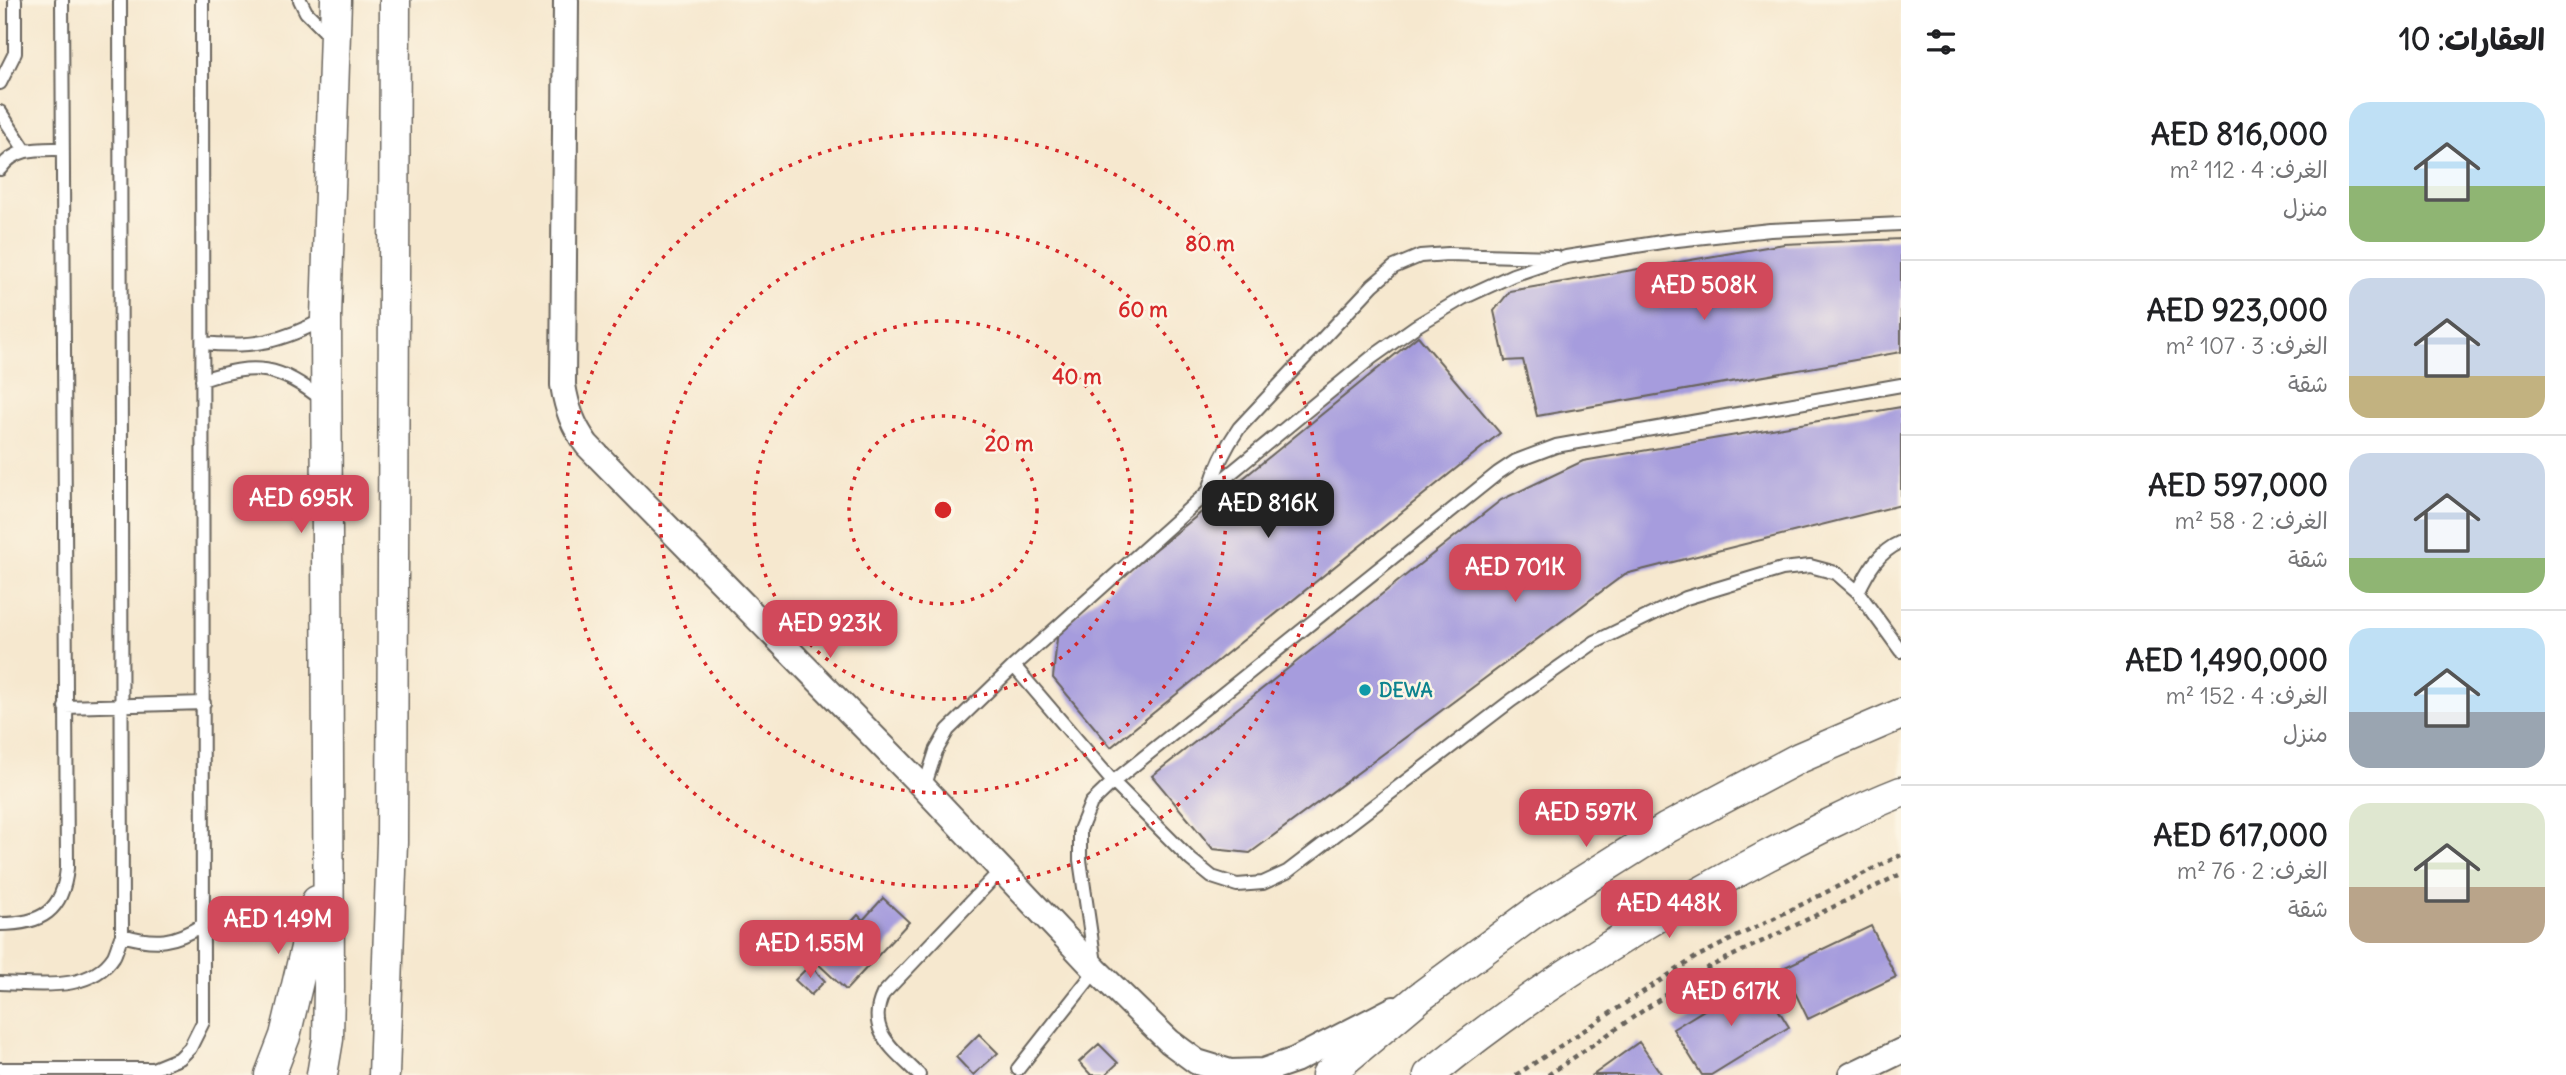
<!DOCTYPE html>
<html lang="ar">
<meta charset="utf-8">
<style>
:root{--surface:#fff;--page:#f6f6f6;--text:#202124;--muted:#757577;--line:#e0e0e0;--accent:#d1495b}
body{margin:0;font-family:Delius,"Playpen Sans Arabic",sans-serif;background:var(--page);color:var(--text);direction:rtl;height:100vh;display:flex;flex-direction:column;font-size:26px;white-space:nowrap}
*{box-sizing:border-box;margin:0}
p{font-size:23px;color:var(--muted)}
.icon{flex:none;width:38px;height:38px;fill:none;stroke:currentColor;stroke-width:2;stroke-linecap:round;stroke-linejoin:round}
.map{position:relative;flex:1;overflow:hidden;direction:ltr}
.details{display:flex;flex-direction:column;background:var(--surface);width:665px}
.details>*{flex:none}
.price{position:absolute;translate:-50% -60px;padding:0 16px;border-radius:14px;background:var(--accent);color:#fff;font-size:23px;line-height:46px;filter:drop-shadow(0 2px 4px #0008)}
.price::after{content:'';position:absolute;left:50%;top:42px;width:21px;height:16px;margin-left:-10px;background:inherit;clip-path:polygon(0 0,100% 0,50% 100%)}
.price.current{background:#222;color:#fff}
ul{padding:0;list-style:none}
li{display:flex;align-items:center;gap:21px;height:175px;padding:0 21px}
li+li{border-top:2px solid var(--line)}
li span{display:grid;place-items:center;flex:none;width:196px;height:140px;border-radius:21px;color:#555}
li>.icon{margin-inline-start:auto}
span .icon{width:84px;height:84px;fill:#fffc;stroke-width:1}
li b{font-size:30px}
h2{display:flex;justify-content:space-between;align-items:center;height:84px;padding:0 21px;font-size:30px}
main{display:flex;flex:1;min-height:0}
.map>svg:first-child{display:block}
</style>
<main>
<section class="details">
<h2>العقارات: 10<svg class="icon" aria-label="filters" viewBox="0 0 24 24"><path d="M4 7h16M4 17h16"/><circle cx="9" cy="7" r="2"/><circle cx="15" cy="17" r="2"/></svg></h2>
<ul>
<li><span style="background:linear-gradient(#bfe0f5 60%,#8fb573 0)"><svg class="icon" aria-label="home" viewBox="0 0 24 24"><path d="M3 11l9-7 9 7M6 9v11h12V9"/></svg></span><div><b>AED 816,000</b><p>الغرف: 4 · 112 m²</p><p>منزل</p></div></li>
<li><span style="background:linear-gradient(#c9d6e8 70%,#c2b280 0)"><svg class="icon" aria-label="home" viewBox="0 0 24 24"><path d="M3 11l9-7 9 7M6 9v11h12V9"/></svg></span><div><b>AED 923,000</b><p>الغرف: 3 · 107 m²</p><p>شقة</p></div></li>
<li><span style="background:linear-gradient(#c9d6e8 75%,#8fb573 0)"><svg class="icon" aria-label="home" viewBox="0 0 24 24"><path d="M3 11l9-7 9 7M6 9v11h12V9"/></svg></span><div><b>AED 597,000</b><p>الغرف: 2 · 58 m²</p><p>شقة</p></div></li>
<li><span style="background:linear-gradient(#bfe0f5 60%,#9aa5b1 0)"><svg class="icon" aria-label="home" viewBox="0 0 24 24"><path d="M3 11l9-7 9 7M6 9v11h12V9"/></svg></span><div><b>AED 1,490,000</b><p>الغرف: 4 · 152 m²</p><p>منزل</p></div></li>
<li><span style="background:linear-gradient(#dfe7d0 60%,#b9a48a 0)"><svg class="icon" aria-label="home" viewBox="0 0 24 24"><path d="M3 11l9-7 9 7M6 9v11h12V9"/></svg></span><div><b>AED 617,000</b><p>الغرف: 2 · 76 m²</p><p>شقة</p></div></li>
</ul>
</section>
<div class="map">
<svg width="1901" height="1075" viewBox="0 0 1901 1075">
<rect width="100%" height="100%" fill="#fcf5e5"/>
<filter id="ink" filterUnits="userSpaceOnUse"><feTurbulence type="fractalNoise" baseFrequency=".0143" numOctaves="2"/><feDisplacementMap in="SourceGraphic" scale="14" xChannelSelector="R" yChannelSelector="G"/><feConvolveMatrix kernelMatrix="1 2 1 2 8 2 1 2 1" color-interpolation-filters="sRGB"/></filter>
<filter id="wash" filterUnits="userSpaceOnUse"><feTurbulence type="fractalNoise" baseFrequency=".00686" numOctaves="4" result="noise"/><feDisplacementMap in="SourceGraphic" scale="28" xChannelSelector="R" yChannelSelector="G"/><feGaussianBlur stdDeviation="1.57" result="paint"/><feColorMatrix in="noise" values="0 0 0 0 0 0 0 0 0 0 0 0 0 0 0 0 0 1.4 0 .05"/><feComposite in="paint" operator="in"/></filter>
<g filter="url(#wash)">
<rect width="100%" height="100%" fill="#f6e8cf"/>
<g id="blocks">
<!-- building -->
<path fill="#a69cdd" d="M1901,239V352L1537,416L1523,360L1505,361L1494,311L1510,291L1784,244Z
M1418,336L1500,433L1111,747L1053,678L1058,629Z
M1901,407V505L1625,574L1250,853L1213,849L1152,776L1501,500L1583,461Z
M883,898L909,922L846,990L815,961L858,915L863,920Z
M1871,926L1896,977L1808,1019L1783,968Z
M810,965L825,981L811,995L795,980Z
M1758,977L1789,1027L1711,1075H1702L1673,1029Z
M979,1034L998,1053L973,1075L956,1057Z
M1639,1042L1662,1075H1593Z
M1099,1044L1118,1063L1105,1075H1091L1079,1062Z"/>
</g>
</g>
<g filter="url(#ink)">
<use href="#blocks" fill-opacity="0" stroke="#68635b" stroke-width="2"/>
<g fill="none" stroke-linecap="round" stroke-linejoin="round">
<defs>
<path id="service" d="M300,0L306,12L331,37
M0,83L15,53V0
M0,112L25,150
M0,169C16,147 37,149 61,149
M203,343C252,348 282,342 326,318
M202,380C256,362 279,365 324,401
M1209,490C1216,466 1225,448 1239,428L1373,285L1394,267L1420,256L1448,254L1556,257
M1858,592C1868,571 1878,552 1901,542
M1014,666L1113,782L1191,860L1212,877L1237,885L1263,883L1287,872L1512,700L1595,642L1686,598L1782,569L1810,566L1836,573L1858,592L1901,651
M65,707L204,703
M924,788L936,751L948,730L1014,666L1209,491L1371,358L1416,326L1463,298L1513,275L1566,257L1668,241L1770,230L1901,224
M0,924C42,924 63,911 67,868L62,0
M122,935C156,945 174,943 204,924
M0,983C38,984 90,993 114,956C117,950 119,941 122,935L120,0
M0,1069H153L180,1058L190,1048L203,1022L202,0
M1018,1069L1096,970L1080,860V830L1091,803L1113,782L1498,473L1516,461L1556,446L1901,385
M919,1075C895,1050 865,1032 883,994L1001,870"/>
<path id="minor" d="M566,0L563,385C567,409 573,426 587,445L924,788L1096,970L1170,1042L1197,1062L1230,1072L1263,1071L1295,1060L1394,1009
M1851,1075L1901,1051"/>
<path id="tertiary" d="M270,1075L285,1036L317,901
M322,1075L328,1039L329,988L326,318L336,0
M384,1075L392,842L395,0
M1327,1075L1420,997L1540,908L1667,828L1799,758L1901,714
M1429,1075C1533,990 1649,918 1767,856C1811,833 1855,810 1901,792"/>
</defs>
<!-- service casing -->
<use href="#service" stroke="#68635b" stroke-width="16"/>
<!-- minor casing -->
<use href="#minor" stroke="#68635b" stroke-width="28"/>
<!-- tertiary casing -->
<use href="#tertiary" stroke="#68635b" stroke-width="33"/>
<!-- path -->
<path stroke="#68635b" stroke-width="4.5" stroke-dasharray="5 5" stroke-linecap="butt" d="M1516,1075L1696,957L1901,855
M1548,1075L1703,970L1901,874"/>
<!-- service -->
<use href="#service" stroke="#fff" stroke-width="12"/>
<!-- minor -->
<use href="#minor" stroke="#fff" stroke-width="24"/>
<!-- tertiary -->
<use href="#tertiary" stroke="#fff" stroke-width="30"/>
</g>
</g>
<!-- distance rings -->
<g fill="none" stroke="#d62828" stroke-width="3.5" stroke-dasharray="3.5 7">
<circle cx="943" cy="510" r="94"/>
<circle cx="943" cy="510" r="189"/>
<circle cx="943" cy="510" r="283"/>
<circle cx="943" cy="510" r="377"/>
</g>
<!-- markers -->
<circle fill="#0f9aa8" stroke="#fcf5e5" stroke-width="2.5" cx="1365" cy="690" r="7"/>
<g text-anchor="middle" stroke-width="5" stroke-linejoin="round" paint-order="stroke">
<!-- culture labels -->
<g font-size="19" font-weight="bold" fill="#0d838f" stroke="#fcf5e5" text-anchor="start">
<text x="1379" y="697">DEWA</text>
</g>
</g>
<circle cx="943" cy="510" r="10" fill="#d62828" stroke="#fcf5e5" stroke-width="3.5"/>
<g font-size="21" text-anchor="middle" font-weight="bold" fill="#d62828" stroke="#fcf5e5" stroke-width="5" stroke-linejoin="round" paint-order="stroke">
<text x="1210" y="251">80 m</text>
<text x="1143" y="317">60 m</text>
<text x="1077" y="384">40 m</text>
<text x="1009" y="451">20 m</text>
</g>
</svg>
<b class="price" style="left:1704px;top:322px">AED 508K</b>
<b class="price" style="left:301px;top:535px">AED 695K</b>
<b class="price current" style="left:1268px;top:540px">AED 816K</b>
<b class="price" style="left:1515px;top:604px">AED 701K</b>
<b class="price" style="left:830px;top:660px">AED 923K</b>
<b class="price" style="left:1586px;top:849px">AED 597K</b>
<b class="price" style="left:1669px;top:940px">AED 448K</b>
<b class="price" style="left:278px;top:956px">AED 1.49M</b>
<b class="price" style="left:810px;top:980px">AED 1.55M</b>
<b class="price" style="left:1731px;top:1028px">AED 617K</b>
</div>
</main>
